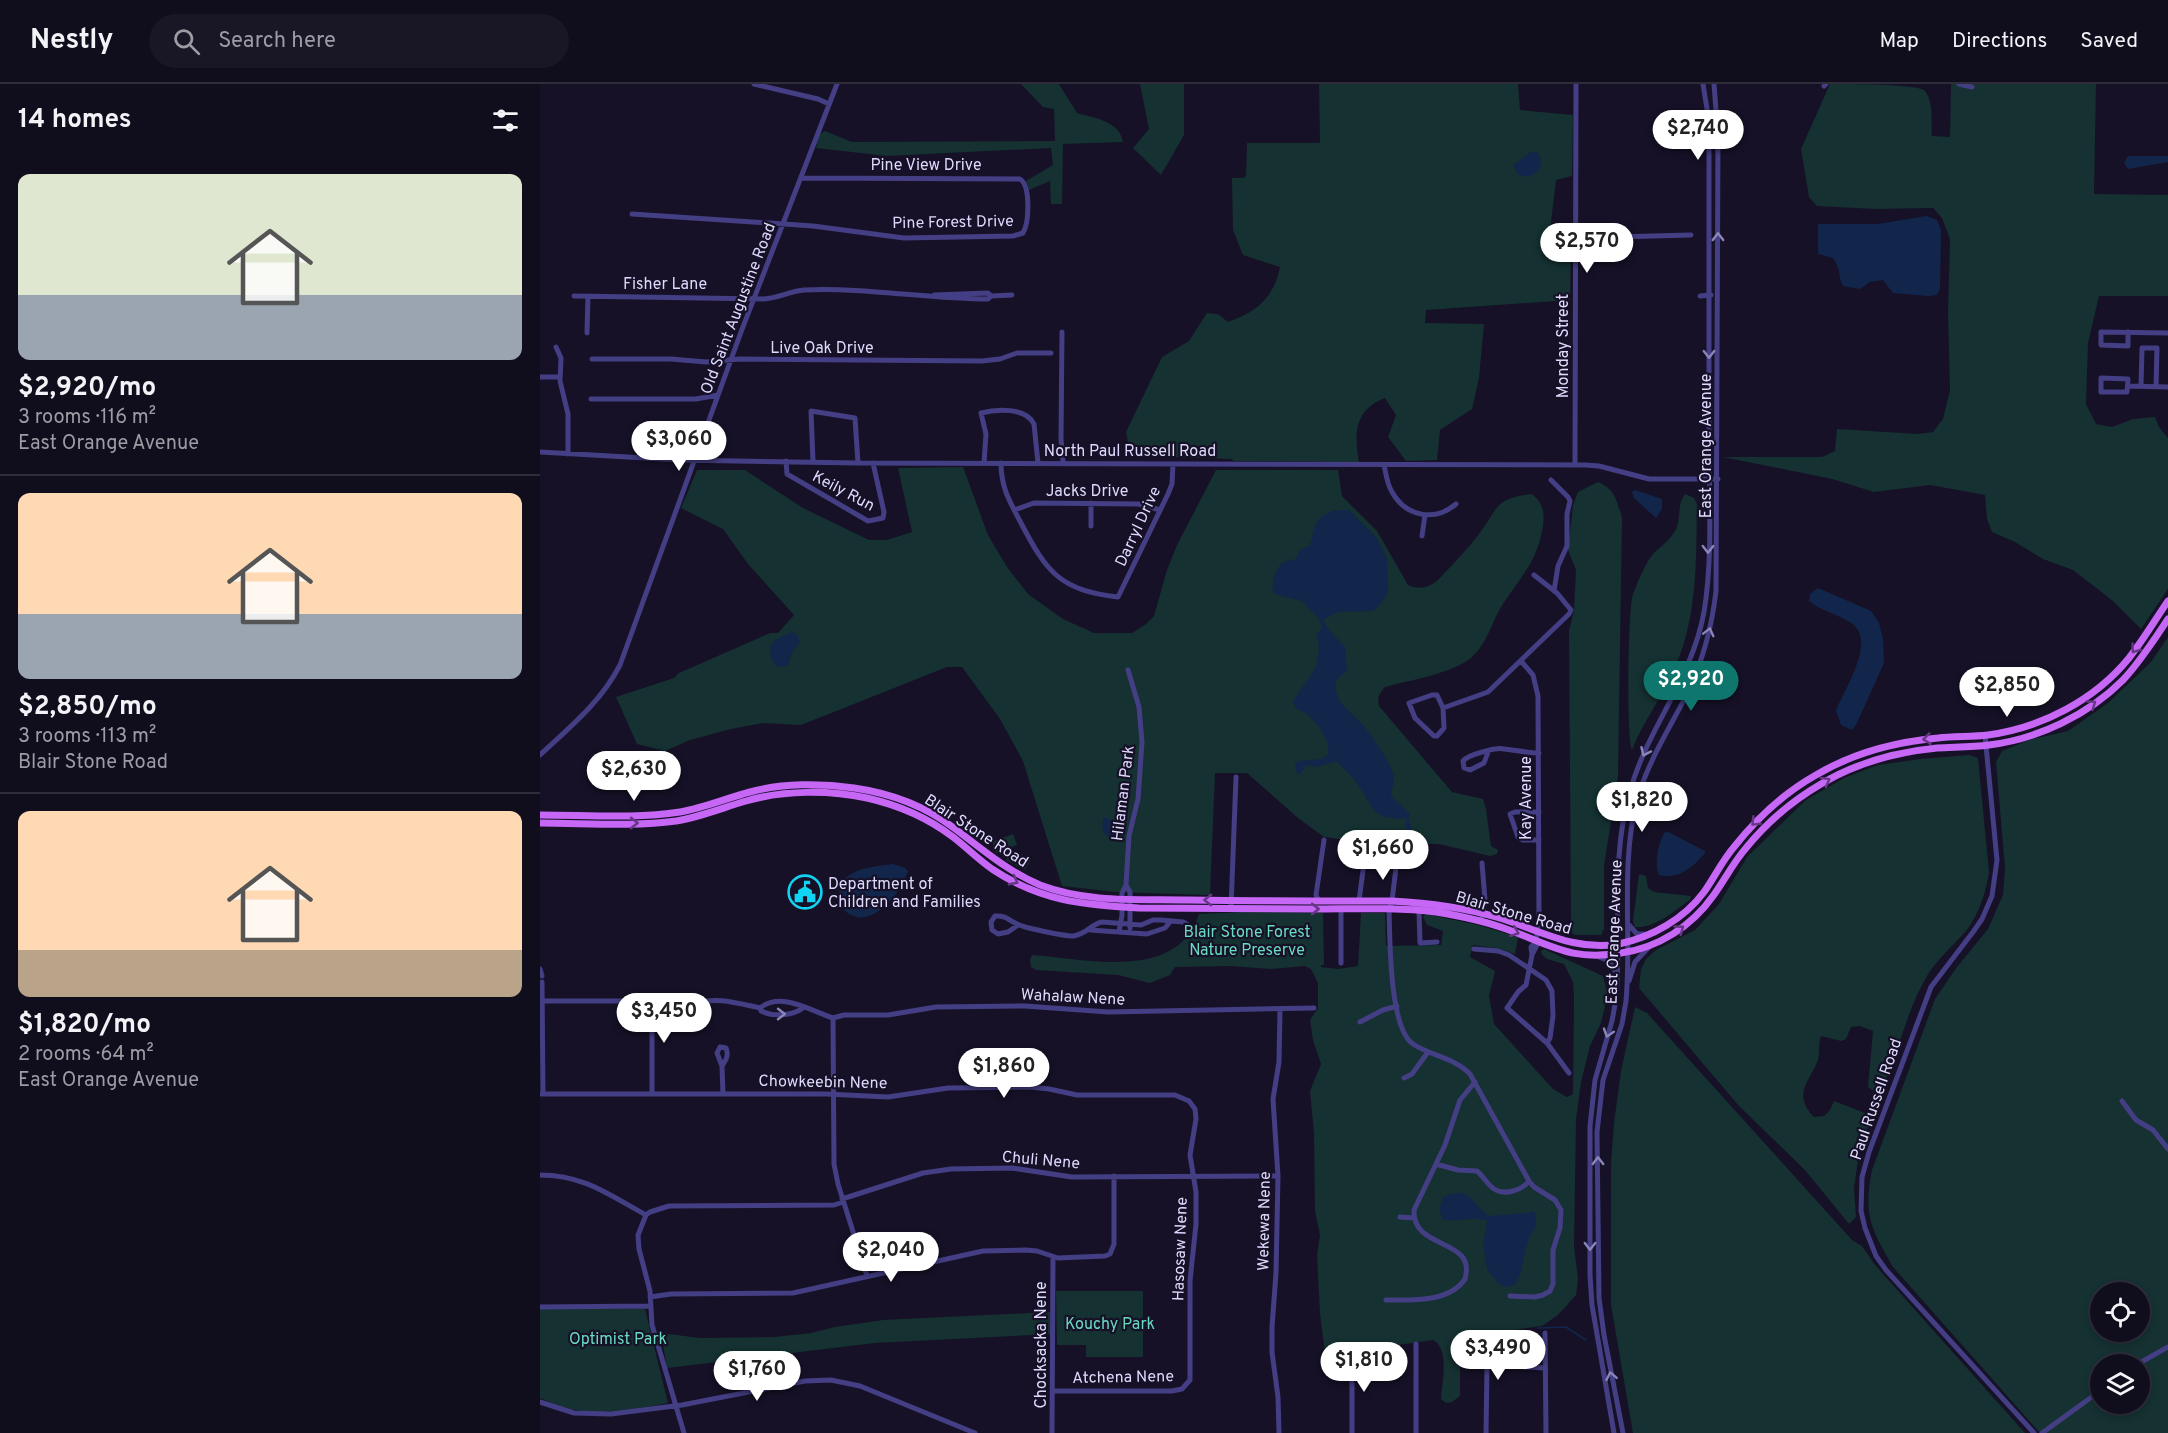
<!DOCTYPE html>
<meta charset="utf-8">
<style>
:root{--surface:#100d1d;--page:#191626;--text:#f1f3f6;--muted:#9c9ca4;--line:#302d3b;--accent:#0f766e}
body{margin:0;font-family:Overpass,sans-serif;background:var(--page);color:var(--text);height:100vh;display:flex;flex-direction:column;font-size:22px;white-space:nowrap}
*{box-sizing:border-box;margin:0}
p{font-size:20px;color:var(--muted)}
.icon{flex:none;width:33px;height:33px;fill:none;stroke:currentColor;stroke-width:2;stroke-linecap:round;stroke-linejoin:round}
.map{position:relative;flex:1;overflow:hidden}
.details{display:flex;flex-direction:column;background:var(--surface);width:540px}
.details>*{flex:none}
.fabs{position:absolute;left:1550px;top:1198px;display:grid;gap:12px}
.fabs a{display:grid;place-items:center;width:60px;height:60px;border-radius:50%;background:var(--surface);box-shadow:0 3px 9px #0003,0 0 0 2px var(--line);font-size:30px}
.price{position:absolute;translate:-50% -51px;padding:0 14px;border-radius:21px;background:#fff;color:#222;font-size:20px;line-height:39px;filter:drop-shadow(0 2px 3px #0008)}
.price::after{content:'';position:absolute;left:50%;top:36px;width:18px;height:14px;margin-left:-9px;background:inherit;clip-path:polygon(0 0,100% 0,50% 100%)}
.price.on{background:var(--accent);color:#fff}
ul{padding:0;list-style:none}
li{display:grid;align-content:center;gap:12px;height:318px;padding:0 18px}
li+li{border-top:2px solid var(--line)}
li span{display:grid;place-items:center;height:186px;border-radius:12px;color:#555}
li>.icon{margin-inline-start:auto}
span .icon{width:108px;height:108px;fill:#fffc;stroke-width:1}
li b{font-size:26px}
h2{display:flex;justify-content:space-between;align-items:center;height:72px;padding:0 18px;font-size:26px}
header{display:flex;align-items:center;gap:36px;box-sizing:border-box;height:84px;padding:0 30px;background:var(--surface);border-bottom:2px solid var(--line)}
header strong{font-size:28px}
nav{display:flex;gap:33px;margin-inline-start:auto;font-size:21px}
.search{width:420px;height:54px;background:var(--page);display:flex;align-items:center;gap:15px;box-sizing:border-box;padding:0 21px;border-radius:33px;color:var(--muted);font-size:22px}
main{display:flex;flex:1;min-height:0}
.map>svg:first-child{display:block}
</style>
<header>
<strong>Nestly</strong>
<div class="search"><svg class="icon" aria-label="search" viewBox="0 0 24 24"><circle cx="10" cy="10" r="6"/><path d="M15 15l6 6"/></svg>Search here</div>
<nav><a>Map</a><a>Directions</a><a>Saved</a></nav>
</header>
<main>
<section class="details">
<h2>14 homes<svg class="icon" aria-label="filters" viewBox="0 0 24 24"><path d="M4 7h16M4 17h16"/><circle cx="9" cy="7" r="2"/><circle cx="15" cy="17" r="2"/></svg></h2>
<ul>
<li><span style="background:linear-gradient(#dfe7d0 65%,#9aa5b1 0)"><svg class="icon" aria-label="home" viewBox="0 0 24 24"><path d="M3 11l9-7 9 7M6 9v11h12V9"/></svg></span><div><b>$2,920/mo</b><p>3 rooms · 116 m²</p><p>East Orange Avenue</p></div></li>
<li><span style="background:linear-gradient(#ffd9b3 65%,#9aa5b1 0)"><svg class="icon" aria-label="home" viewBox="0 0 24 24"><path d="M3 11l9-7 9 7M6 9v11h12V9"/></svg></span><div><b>$2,850/mo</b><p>3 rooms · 113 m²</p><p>Blair Stone Road</p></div></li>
<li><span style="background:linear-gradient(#ffd9b3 75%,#b9a48a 0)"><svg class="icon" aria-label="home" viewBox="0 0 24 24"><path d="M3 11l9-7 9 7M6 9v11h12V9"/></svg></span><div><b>$1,820/mo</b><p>2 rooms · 64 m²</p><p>East Orange Avenue</p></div></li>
</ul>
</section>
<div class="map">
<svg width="1628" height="1349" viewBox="0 0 1628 1349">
<rect width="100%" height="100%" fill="#161127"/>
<!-- green -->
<path fill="#153131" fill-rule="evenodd" d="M481,0H519L537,29C554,34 580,37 583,58L523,60L522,120H511L510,97L489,106L486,97L513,81L511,64L347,72L276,64L279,51L285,47L312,58L515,57L514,25L503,23Z
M600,0H644V51L621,91L593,64L609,45Z
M779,0H978L980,26L1033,31L1032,92L1016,96L1010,147L1031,155L1030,216L886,226L885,239L944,240L939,294L932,325L900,346L897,376L866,377L848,353L856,331L845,314C814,326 814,350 819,378L693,377L692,375L603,372L588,359L586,348L622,273L649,257L667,229L678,230L688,238C716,228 734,214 740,183L703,171L693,146L692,94H703L706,92L707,59H780Z
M1290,0C1307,0 1373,0 1384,6C1394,16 1391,39 1392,52L1410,53L1411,0H1556L1554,110L1628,111V212H1559L1548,259L1546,320L1556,340L1572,343L1593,335L1615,333L1619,343L1628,354V505L1601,545L1573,517L1533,486L1503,475L1475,458L1452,448L1447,435L1445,411L1390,401L1334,408L1292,395L1183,373H1282L1295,367L1297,345L1378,350L1393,348L1403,335L1410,306L1408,231L1410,155L1402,134L1393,124L1335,125L1277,122L1269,113L1261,65Z
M423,383L448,451L467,483L488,510L523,535L554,549H592L605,541L614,532L627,486L637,461L676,386H798L802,412L837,447L868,501C879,506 887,504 897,497C911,482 926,467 939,450C959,423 954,415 992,410C1005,421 1005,432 1002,447C996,480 978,496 961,523C951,540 947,560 931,574C911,590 870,596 845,603C839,610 837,613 839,622L912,708L943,715L946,725L951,762L958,766L957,770L950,772L899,760H836L784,753L758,734L707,689H675L670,811L575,808L522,802L483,677L460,635L422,583H407L261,641L223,639L191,645L150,656L125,667L97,660L76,613L134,594L139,589L230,549H238L254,531L208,480L183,445L141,424L157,386H205L263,424L329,456H347L372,448L358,384Z
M1058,398C1076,406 1076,416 1082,433L1078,692L1064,782V845L1061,851H1035L1032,849L1031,832L1029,547L1034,526L1036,486L1028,466L1033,421L1038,408Z
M1145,410L1154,414L1157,420C1156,477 1158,530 1135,584C1123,613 1103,637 1092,666C1086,654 1088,522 1093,510C1098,497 1105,479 1114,469C1122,461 1131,456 1136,445C1141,434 1137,420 1145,410Z
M1628,553V1349H1500L1353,1183C1331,1144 1323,1132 1332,1086L1395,915L1417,883L1448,845L1463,811L1465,784L1456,678L1462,667L1489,656L1528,647L1568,619L1611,578ZM1560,1209H1599V1248H1560ZM1560,1281H1599V1320H1560Z
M1429,671L1438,674L1449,788C1446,808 1439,831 1426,847C1413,862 1397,875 1387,892C1365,929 1358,973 1339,1011L1328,1003L1333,947L1320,942L1311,943L1306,955L1301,957L1281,952C1278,960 1280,969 1278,976C1269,999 1252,1010 1274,1033L1284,1032L1290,1026L1294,1017L1325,1029L1329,1039L1318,1076L1314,1104L1316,1133L1309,1140L1265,1086L1199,1022L1099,904L1101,885L1106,875L1116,866L1155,846L1179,820L1207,773L1266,716L1304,694L1338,681L1380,675Z
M473,750L477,761L456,769L452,758Z
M471,765L491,776L485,786L466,776Z
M1099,790L1106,792L1108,804L1114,808L1151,812L1150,816C1135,826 1115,845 1095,843L1093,837Z
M703,828L783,829L784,881H781V883L798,885L818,882L821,829H845L846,862L901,861L903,847L887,841L883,833L886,830L938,841L978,853L975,870L960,865L933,861L930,873L955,887L949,912L954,940L1013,1005L1027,1013L1033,1010L1034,912L1033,898L1024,880L1007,875L1002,871L1001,867L1004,865L1063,892L1067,908L1065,922L1061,939L1050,962L1041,998L1036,1036L1034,1162L1038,1195L1036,1211L1018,1231L1002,1242L925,1253L920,1259V1312L912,1318L906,1319L901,1315C902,1298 910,1265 893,1256L801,1269H785L780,1230L777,1171L780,1151L775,1127L774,1049L770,1007L781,980L773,956L770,936L778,924V899L771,885L765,882L731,885L689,882L635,883L630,891L610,899L578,891L496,886L491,883L490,876L492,871C546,875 638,898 659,830Z
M1095,923L1107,929L1312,1156L1322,1162L1335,1181L1485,1349H1093L1071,1221V1081L1074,1039L1081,987Z
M516,1207H603V1273H546V1261H517Z
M0,1225H105L128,1319C101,1324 57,1332 31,1325C20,1323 10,1318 0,1314Z
M510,1228V1250L335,1259L127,1284L121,1249L160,1254L234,1253L271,1249L295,1243L343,1236Z"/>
<!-- water -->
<path fill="#12264b" d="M991,68H997C1013,90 976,103 974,81Z
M1588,72H1628V78L1588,85L1584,79Z
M1386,132L1397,136L1401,146L1400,204L1397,211L1388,212L1353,209L1343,196L1330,198L1320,205L1303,202C1298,193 1301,185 1293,174L1278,170V140H1338Z
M1095,406L1122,415V425L1116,434L1094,414L1092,408Z
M796,426H809L837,454L847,475L848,508L840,521L833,527L798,528L783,536L788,545L805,563L807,587L797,595C790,616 812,628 823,641C831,651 850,678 853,689C856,697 851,704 851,712L870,730L868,734L872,746L869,751L866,744V734C832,738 832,720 816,698C810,690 802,683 796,677L777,683L766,681L760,691L757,690L755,681L758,677L781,675L788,671C791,654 772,629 756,625L753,617L776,583L779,566L777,550L782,544L780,536L762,517L734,510C730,501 735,481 746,477C749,476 752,476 756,475L760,466L770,461C776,440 774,433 796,426Z
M1278,504L1331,527L1339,539L1343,555L1344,579L1316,641L1312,646L1301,641L1296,627C1304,605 1338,556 1311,539C1298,530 1281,527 1269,517L1270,510Z
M252,548L257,551L260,558L252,568L248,582L238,583L231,575L230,563L235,556Z
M564,733C572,735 580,743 574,753H568C562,748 561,741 564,733Z
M1125,748H1128L1165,767V769C1153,783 1139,796 1119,791C1114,779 1118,759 1125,748Z
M353,780L365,784L368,787C362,807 335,843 311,831C297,825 295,800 308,792C321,783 338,782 353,780Z
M922,1109C938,1116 938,1127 950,1132L995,1128L996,1143C982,1158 986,1184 975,1201L965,1203L959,1200L947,1185L943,1160L947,1137C932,1132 918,1138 903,1136C898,1128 900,1121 903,1113L910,1110Z"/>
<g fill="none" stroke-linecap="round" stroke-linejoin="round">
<!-- stream -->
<path stroke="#12264b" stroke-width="1.5" d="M998,1244L1026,1243L1046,1256"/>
<!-- minor -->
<path stroke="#443f84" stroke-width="5" d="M214,0L278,15L289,20
M1419,0L1432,3
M1284,2L1286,0
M92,130L273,142L364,154L473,152L483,149C489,139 491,102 480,95L261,94
M1036,154L1151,151
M394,211L448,209L451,212L472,211
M34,212L224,215C238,214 251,207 264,206C325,203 387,215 448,215L451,212
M1160,212L1171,211
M522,248L521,355L523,378
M1588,248V262L1561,261V248L1628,249
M47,249L48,212
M16,263L21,274L20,297L28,330V370
M52,275H131L166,278L200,275L442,277L460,275L477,269H511
M0,293H19
M1561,294L1588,295L1587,308H1561Z
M1588,302L1628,303
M1601,302L1602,264H1617L1616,303
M51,315H156L178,311
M0,368L140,376L318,379L1045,381L1059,382L1109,395H1178
M246,377L247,390L328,437L343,434L344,428L333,379
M273,377L271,327L315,334L318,379
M444,379L446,350L441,329C456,325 486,323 494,340L498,379
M461,379C461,404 470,418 481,439C507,489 520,506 578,513L628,410L632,400L633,380
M844,381C846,390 847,400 852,408C866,433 895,438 916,420
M1035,381L1036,0
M1011,396L1028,413L1030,417L1027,430V462L1018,482L1014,507
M474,426L494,419L599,420L620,426
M551,442V419
M882,452L885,431
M981,577L993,591L998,612L999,835L996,857L997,861L992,871
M903,624L904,644L897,652H894L875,634L869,619L892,611H897L903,624L948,608L1029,530L1031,526L1017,509L994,491
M1445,651L1457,776L1452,812L1442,835L1433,848L1391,903L1329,1068L1322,1093L1321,1127L1325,1144L1336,1172L1346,1186L1494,1349
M948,668L944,679L930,686L924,684L923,677C927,671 957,663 964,665C976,666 986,669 999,669
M0,671C30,643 61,618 80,581L201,248L297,0
M999,728H975L970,730L978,753L983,756H999
M857,775L852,817L849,825C850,853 849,944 873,960C891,972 915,974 930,990L989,1097L994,1103L1015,1116L1021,1126L1020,1144L1013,1166V1200L1010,1207L1003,1211L995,1213L970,1212
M942,779L945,816L942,833
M586,801L590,808V844
M779,817L776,811L784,756
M819,817L825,771
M691,824L696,693
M801,825V879
M879,827L880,859L897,858
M478,841L468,848L458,850L452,846L451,838L455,832C466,831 468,836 477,840C484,844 524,852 533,852C546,851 551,840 562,838L601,841L613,836H621L643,838L650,842
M1089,841L1097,850H1105
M550,846L607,850L625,844L630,838
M579,848L582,831V809L586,801L589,752L598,715L602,658L599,623L588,586
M996,857L991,863L992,871L986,901L978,908L967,924L1007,959L1029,989
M934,865L958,867L969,871L1006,896L1012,907L1013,932L1010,954L1007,959
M1059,873L1069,877L1075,887
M0,885L2,892
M1089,897L1095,878L1110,862
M2,898L3,1010
M2,917H95L107,919L112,929V1010
M163,918V929L160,932H151L150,927L153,920C177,912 197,919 220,924L221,927C234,933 252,932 263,924
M220,924C241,907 271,927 293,934
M293,934L304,931H348L396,923L485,922L568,928L774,924
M293,934L294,1080L298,1100L327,1192
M820,938L843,926L857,922
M180,963L186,964C189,971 186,976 182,982L177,969Z
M182,982L183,1010
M864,994L872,990L888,968
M0,1010H286L348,1013L408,1004L490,1003L509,1005L537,1011H635L649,1017L655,1025L656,1035L650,1071L656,1108V1140L650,1197V1296L642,1305L632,1307H513
M1582,1017L1596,1036L1613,1046L1628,1065
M896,1080L918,1086L937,1087C943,1092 947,1100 954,1105C965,1112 982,1106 989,1097
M0,1091C44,1091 69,1111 106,1131
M302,1115L383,1089L411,1085L472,1084L532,1093L738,1092
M106,1131L98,1151L99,1165L110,1207L112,1241L144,1349
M106,1131L110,1128L129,1122L294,1121L303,1118
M860,1133L874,1134
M110,1213L131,1210L253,1209L443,1167L486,1166L497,1167L518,1174L565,1172L570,1170L574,1160V1092
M846,1216C871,1216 909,1219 925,1195C937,1153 872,1167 874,1126L905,1061L920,1016L935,998
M0,1223L110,1222
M1005,1249L1006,1349
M1596,1281L1628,1263
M0,1318L34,1329L71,1330L142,1321L265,1297L291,1296L320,1302L435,1349
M512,1349L513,1174
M739,1349L738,1313L732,1268V1243L736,1189L738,1092L733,1015L739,978L740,925
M812,1349V1269
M876,1349V1260
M946,1349L947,1283L952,1281L1005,1284
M1074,1349L1052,1221L1050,1191V1042L1055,996L1072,937L1076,915C1082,845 1070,775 1090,707C1108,643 1152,595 1164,528C1173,475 1169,410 1169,356C1169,260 1169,165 1169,70L1168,31L1163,0
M1083,1349L1064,1251L1059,1214L1057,1048L1063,996L1082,940L1086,917C1092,850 1080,782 1097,716C1108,677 1130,644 1148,608C1163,576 1172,542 1176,507L1178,53L1174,0
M1502,1349L1560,1307"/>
<!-- major -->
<path stroke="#c667f6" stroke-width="7" d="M0,731C46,731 95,735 140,728C164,724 187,714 210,708C242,699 281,699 314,704C349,709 385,722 414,744C442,765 467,787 500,801C547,819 599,815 648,816C716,817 784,817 852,817C888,819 922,823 956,833C998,845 1034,868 1079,860C1112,853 1144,835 1164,808C1174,794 1182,777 1194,763C1217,734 1244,709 1276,691C1313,669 1355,658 1398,654C1414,652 1431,653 1448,651C1501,644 1555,616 1589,574C1603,556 1615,536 1628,517
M0,739C45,739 92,743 136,737C160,733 182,724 206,717C244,706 289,706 327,714C358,721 388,734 413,753C426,763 438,775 452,785C500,817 543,821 599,824C657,824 715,825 773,825C814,825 855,823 896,828C921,832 945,837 969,846C1013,862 1031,877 1081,869C1118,864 1152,842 1173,812C1184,797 1193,779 1206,764C1227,738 1252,717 1281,700C1316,679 1356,668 1397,664C1414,663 1432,663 1449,661C1498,655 1548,631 1583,596C1600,578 1614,556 1628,535"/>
</g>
<!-- one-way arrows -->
<defs><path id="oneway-chevron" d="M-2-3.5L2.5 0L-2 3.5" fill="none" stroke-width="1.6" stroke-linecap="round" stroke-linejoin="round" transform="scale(1.5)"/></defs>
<g stroke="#8a85ba">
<use href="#oneway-chevron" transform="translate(1178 153) rotate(-90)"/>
<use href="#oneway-chevron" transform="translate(1169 270) rotate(90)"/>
<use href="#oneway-chevron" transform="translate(1168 465) rotate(90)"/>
<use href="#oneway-chevron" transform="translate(1169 548) rotate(-76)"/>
<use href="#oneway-chevron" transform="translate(1105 668) rotate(114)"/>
<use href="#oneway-chevron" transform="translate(241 930)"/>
<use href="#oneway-chevron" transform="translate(1068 949) rotate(108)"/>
<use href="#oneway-chevron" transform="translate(1058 1077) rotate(-90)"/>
<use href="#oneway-chevron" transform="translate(1050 1162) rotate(90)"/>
<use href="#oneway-chevron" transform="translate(1071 1292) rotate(-101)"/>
</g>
<g stroke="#653884">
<use href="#oneway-chevron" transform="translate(1595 565) rotate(126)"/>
<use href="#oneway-chevron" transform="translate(1552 620) rotate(-35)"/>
<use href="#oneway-chevron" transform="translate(1387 655) rotate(173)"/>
<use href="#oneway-chevron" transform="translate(1286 697) rotate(-29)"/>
<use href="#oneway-chevron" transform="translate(1215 738) rotate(135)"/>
<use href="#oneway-chevron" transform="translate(94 739)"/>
<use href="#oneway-chevron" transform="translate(474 797) rotate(28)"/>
<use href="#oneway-chevron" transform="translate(668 816) rotate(-179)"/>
<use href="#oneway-chevron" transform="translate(775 825)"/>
<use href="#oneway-chevron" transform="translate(1140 845) rotate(-36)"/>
<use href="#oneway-chevron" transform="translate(975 848) rotate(21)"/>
</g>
<!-- icons -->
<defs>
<symbol id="civic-ring" viewBox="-11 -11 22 22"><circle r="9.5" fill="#161127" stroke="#11d4f2" stroke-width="1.5"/><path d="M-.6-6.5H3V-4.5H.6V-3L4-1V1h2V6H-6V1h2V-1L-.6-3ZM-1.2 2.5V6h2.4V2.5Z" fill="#11d4f2"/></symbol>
</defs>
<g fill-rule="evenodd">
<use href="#civic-ring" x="246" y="789" width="38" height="38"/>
</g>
<g text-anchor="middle" stroke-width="4.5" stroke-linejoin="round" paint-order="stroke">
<!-- street labels -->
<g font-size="16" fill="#dfdafd" stroke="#161127">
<text x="386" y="86">Pine View Drive</text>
<text transform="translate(413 137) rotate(-1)" y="6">Pine Forest Drive</text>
<text x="125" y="205">Fisher Lane</text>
<text transform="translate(197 224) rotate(-69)" y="6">Old Saint Augustine Road</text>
<text transform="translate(1022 262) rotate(-90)" y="6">Monday Street</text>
<text x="282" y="269">Live Oak Drive</text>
<text transform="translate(1165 362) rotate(-90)" y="6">East Orange Avenue</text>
<text x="590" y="372">North Paul Russell Road</text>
<text transform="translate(304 406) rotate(28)" y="6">Keily Run</text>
<text x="547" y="412">Jacks Drive</text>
<text transform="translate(597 442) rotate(-65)" y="6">Darryl Drive</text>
<text transform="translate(582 709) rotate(-83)" y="6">Hilaman Park</text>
<text transform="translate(985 714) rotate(-90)" y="6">Kay Avenue</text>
<text transform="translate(437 746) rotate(33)" y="6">Blair Stone Road</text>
<text transform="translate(974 828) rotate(16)" y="6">Blair Stone Road</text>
<text transform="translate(1073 848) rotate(-88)" y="6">East Orange Avenue</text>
<text transform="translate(533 912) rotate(3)" y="6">Wahalaw Nene</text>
<text transform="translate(283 997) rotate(1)" y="6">Chowkeebin Nene</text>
<text transform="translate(1335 1015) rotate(-71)" y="6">Paul Russell Road</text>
<text transform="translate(501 1075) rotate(5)" y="6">Chuli Nene</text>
<text transform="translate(723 1137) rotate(-89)" y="6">Wekewa Nene</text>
<text transform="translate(639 1165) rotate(-88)" y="6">Hasosaw Nene</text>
<text transform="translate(500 1261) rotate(-90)" y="6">Chocksacka Nene</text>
<text transform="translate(583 1292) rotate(-1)" y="6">Atchena Nene</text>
</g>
<!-- poi labels -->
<g font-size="16" fill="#dfdafd" stroke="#161127" text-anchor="start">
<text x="288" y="805">Department of<tspan x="288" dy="18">Children and Families</tspan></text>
</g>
<!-- park labels -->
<g font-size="16" fill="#69dac1" stroke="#161127">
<text x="707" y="853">Blair Stone Forest<tspan x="707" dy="18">Nature Preserve</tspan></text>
<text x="570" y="1245">Kouchy Park</text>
<text x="78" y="1260">Optimist Park</text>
</g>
</g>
</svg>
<div class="fabs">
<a><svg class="icon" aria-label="locate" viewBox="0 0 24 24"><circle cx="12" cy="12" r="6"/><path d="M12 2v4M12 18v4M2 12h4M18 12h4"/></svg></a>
<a><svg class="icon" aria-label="layers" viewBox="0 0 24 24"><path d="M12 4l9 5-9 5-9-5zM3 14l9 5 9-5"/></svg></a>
</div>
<b class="price" style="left:1158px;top:77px">$2,740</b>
<b class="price" style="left:1047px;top:190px">$2,570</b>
<b class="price" style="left:139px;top:388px">$3,060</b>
<b class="price on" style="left:1151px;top:628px">$2,920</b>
<b class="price" style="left:1467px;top:634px">$2,850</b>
<b class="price" style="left:94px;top:718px">$2,630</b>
<b class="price" style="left:1102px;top:749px">$1,820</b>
<b class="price" style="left:843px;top:797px">$1,660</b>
<b class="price" style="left:124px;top:960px">$3,450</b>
<b class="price" style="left:464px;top:1015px">$1,860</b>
<b class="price" style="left:351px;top:1199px">$2,040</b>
<b class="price" style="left:958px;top:1297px">$3,490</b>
<b class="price" style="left:824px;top:1309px">$1,810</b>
<b class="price" style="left:217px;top:1318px">$1,760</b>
</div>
</main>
